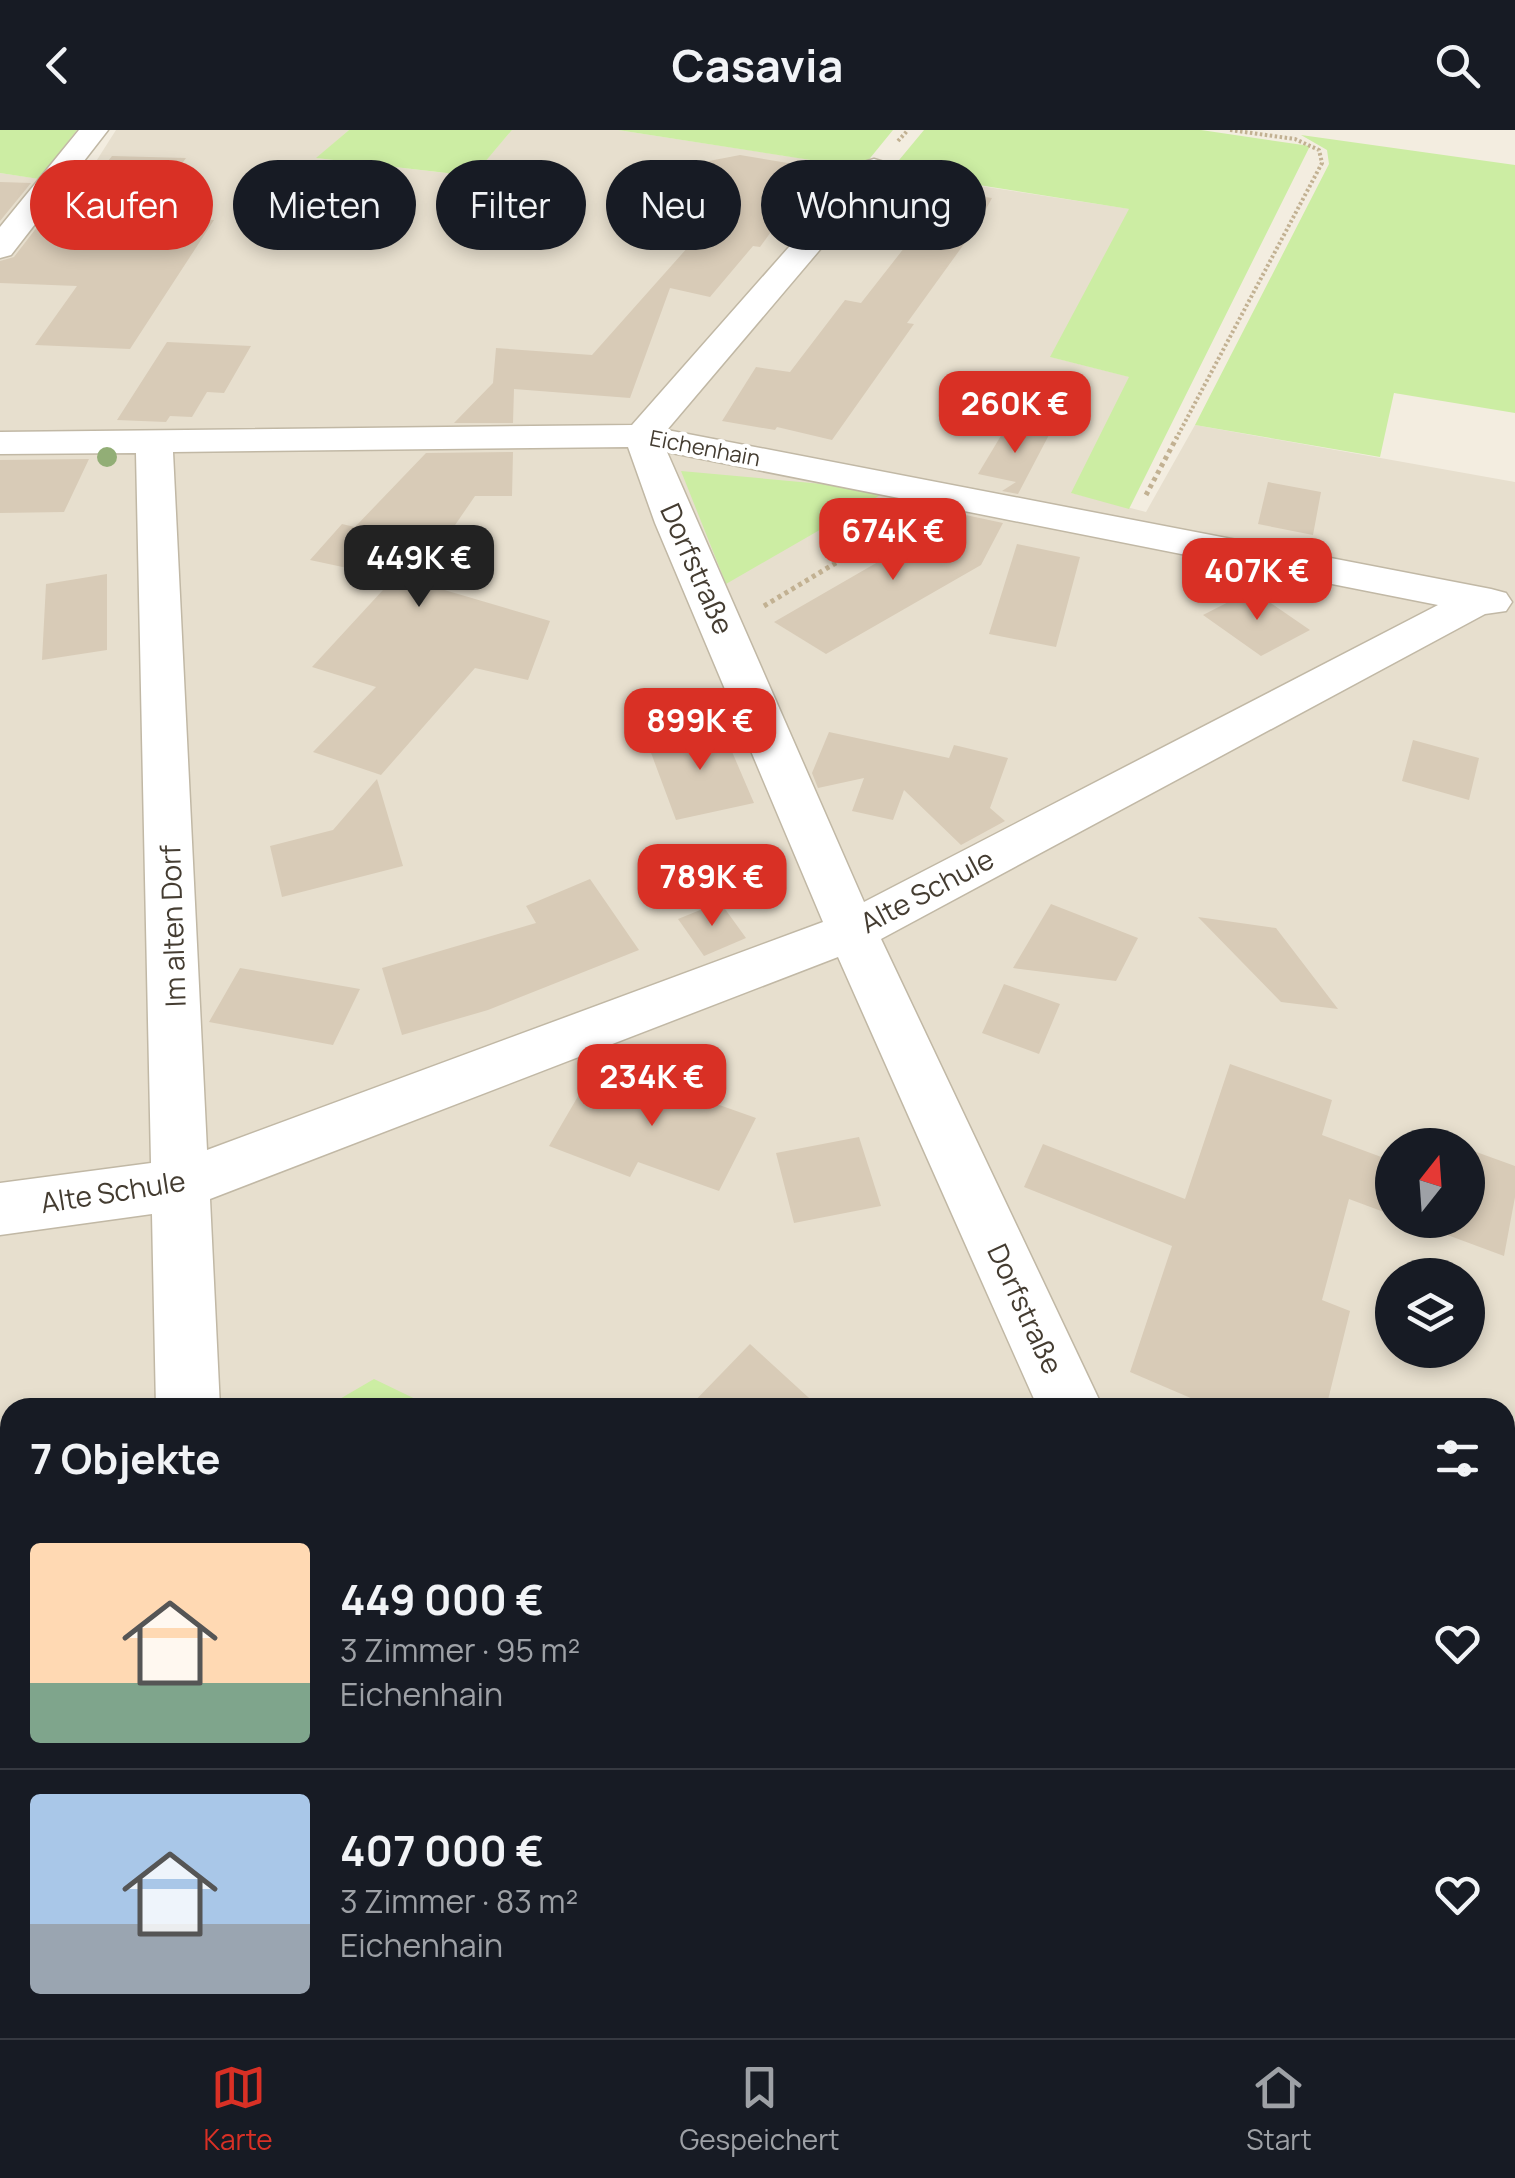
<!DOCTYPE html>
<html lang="de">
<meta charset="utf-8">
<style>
:root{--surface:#171b24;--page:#242831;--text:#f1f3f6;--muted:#9ea1a6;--line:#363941;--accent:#d93025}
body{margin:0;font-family:Manrope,sans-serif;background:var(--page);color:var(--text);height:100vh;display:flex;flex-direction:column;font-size:38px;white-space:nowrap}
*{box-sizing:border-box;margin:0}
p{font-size:32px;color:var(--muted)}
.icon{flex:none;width:55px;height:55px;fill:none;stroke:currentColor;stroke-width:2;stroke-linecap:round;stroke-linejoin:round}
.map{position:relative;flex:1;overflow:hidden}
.details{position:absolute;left:0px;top:1268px;width:1515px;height:642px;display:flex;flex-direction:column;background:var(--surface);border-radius:30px 30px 0 0;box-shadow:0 5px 15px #0003}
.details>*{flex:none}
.banner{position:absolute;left:30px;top:30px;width:1000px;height:90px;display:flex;gap:20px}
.needle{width:65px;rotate:17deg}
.buttons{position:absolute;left:1375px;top:998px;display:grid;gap:20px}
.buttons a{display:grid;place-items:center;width:110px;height:110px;border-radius:50%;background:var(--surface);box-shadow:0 5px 15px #0003;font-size:50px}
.price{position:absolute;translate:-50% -85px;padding:0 22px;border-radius:20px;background:var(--accent);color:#fff;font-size:32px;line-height:65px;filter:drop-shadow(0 2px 5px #0008)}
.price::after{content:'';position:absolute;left:50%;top:60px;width:30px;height:22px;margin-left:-15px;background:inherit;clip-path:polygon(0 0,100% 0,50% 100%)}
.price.on{background:#222;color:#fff}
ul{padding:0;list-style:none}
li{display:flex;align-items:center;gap:30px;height:250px;padding:0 30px}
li+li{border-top:2px solid var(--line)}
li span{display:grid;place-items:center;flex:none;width:280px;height:200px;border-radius:10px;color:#555}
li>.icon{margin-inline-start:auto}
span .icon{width:120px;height:120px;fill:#fffc;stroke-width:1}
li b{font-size:42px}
h2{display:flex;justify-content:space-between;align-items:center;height:120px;padding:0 30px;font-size:42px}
.tag{padding:0 35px;border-radius:45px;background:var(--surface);box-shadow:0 5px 15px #0003;font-size:35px;line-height:90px}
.tag.on{background:var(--accent);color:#fff}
header{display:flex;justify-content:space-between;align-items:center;height:130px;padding:0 30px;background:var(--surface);font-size:45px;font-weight:700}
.tabs{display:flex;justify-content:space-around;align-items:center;height:140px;border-top:2px solid var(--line);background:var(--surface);font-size:28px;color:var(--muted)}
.tabs a{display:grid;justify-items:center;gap:5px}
.tabs .on{color:var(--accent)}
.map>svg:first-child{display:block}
</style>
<header><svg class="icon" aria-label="back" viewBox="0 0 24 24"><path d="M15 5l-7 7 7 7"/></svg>Casavia<svg class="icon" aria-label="search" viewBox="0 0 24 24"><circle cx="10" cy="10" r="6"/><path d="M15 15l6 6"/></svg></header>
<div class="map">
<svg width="1515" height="1908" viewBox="0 0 1515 1908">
<rect width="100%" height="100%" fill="#f3ede0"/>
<!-- residential -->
<path fill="#e7dfce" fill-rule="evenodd" d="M116,0H349L317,28L472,46L512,0H618L1130,79L1051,227L1130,247L1072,363L1146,382L1195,295L1515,352V1908H0V43L81,55ZM1392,1015H1468V1090H1392ZM1392,1145H1468V1220H1392ZM10,1278H1505V1900H10Z"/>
<!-- green -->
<path fill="#cceda3" d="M0,0H77L39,49L0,43Z
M349,0H512L473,46L316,28Z
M618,0H893L862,38Z
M924,0H1201L1310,16L1129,379L1071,363L1129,247L1050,227L1129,79L890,41Z
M1301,5L1515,35V283L1394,263L1380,327L1195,295L1329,34L1327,20Z
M681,341L889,360L726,454Z
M374,1249L432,1277H326Z
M343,1900H571L550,1908H351Z"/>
<!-- building -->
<path fill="#d8cbb7" d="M740,25L806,36L785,59L800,62L760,117L753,116L710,167L670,158L630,268L514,259L513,293H454L493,253L496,218L592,225L705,98L681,94L690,83L670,80L709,31Z
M112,26L186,28L169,52H177L154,89L214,90L130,219L35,215L77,156L0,153V131L14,127L71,53L90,54Z
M0,52L31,53L0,91Z
M948,62L992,68L977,96L907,193L914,194L832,310L777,297L775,300L722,291L756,237L790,242L845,170L861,173Z
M167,212L251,216L224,263L207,262L192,287L170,286L166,292L117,290Z
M1008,294L1050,303L1018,364L1002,361L1016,352L978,344Z
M513,322L512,366H475L442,414L441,459L550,491L528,550L475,538L381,645L313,622L376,557L312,537L394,448L310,430L342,394L355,397L426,323Z
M89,329L64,382L0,383V330Z
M1268,352L1321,362L1313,405L1258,394Z
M961,384L1003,393L981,435L826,524L774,492Z
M1017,414L1080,427L1056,517L989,504Z
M107,444V520L42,530L46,454Z
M1252,460L1310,500L1261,526L1203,485Z
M721,596L754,673L676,690L647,612Z
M829,602L949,628L954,615L1008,628L990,678L1005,691L961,715L904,660L893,690L852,681L864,648L818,658L812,643Z
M1413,610L1479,628L1469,670L1402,651Z
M377,649L403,736L282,767L270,716L333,700Z
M590,749L639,820L488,880L402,905L382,838L536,793L526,776Z
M720,772L746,808L704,826L678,789Z
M1051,774L1138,808L1116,851L1013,838Z
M1198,787L1276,798L1338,879L1281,872Z
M240,838L360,859L333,915L209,892Z
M1004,854L1060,874L1039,924L982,903Z
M598,932L756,988L719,1061L638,1032L630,1047L549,1016Z
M1230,934L1332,970L1322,1005L1392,1031V1085L1349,1069L1322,1170L1350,1181L1326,1278H1214L1130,1242L1172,1116L1024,1057L1043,1014L1185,1069Z
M859,1007L881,1076L794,1093L776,1023Z
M1468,1019L1515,1036V1067L1504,1126L1407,1090H1468Z
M750,1214L820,1278H688Z"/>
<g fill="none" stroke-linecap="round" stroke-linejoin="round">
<defs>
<path id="minor" d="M79,0H108L11,125L0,128V97Z
M874,29L884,32L889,38L884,44L667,300L1491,459L1506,463L1512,472L1506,481L1485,484L881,809L1103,1278H1038L838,827L210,1069L220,1278H156L152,1084L0,1105V1053L151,1033L136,323L0,324V302L632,295L864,32ZM628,317L655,393L823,792L207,1020L173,322ZM667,322L1438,475L864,772Z
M1515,1425V1508L1505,1512V1430Z
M163,1900H245V1908H163Z
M787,1900H888L884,1908H783Z
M1358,1900H1442L1446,1908H1362Z"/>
</defs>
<!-- minor casing -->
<use href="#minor" stroke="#c1b8a5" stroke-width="3"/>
<!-- path-far1 -->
<path stroke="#c2b192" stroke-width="4" stroke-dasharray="2.5 2.5" stroke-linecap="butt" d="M898,11L908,0
M1176,309L1322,33L1319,20L1295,9L1230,0"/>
<!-- path -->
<path stroke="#c2b192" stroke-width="5" stroke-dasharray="4 4" stroke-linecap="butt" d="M1146,365L1177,307
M764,476L899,395"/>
<!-- minor -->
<use href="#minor" fill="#fff" fill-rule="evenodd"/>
</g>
<!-- trees -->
<circle fill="#92ae76" cx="107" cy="327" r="10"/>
<g text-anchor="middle" stroke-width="8" stroke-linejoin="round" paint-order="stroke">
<!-- far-street labels -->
<g font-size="22" fill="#443c31" stroke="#fff">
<text transform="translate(705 318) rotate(11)" y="8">Eichenhain</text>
</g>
<!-- street labels -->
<g font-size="28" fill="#443c31" stroke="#fff">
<text transform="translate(697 439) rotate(66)" y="10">Dorfstraße</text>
<text transform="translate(927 761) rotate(-28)" y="10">Alte Schule</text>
<text transform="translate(173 796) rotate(-92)" y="10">Im alten Dorf</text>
<text transform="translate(113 1062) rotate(-9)" y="10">Alte Schule</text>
<text transform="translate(1025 1179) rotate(65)" y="10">Dorfstraße</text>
</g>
</g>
</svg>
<div class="buttons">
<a><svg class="needle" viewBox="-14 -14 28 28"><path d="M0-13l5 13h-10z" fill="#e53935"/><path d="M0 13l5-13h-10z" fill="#9ea1a6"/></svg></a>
<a><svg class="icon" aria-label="layers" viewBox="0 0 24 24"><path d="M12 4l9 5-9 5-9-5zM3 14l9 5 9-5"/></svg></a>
</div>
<b class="price" style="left:1015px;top:326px">260K €</b>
<b class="price" style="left:893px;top:453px">674K €</b>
<b class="price on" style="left:419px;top:480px">449K €</b>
<b class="price" style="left:1257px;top:493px">407K €</b>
<b class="price" style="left:700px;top:643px">899K €</b>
<b class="price" style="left:712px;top:799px">789K €</b>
<b class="price" style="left:652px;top:999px">234K €</b>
<div class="banner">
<a class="tag on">Kaufen</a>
<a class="tag">Mieten</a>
<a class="tag">Filter</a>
<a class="tag">Neu</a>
<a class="tag">Wohnung</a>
</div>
<section class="details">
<h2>7 Objekte<svg class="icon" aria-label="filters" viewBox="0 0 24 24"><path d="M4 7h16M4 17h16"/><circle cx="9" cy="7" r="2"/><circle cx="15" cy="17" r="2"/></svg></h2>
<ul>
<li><span style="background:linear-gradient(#ffd9b3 70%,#7fa58c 0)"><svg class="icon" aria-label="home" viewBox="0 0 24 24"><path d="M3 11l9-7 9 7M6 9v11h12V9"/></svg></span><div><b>449 000 €</b><p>3 Zimmer · 95 m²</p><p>Eichenhain</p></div><svg class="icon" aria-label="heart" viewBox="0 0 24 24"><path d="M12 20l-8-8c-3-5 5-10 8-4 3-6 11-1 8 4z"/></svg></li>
<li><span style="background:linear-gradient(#a9c7e8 65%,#9aa5b1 0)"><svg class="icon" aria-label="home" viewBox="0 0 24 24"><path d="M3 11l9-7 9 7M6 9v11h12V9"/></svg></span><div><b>407 000 €</b><p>3 Zimmer · 83 m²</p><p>Eichenhain</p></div><svg class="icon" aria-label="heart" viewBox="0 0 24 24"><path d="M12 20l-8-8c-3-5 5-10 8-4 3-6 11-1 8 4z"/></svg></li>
</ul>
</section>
</div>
<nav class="tabs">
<a class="on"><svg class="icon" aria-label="map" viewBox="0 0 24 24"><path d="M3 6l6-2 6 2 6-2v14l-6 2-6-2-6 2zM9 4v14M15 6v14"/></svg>Karte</a>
<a><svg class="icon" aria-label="saved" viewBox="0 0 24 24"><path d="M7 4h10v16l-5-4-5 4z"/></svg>Gespeichert</a>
<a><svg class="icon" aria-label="home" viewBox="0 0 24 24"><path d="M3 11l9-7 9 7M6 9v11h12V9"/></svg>Start</a>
</nav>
